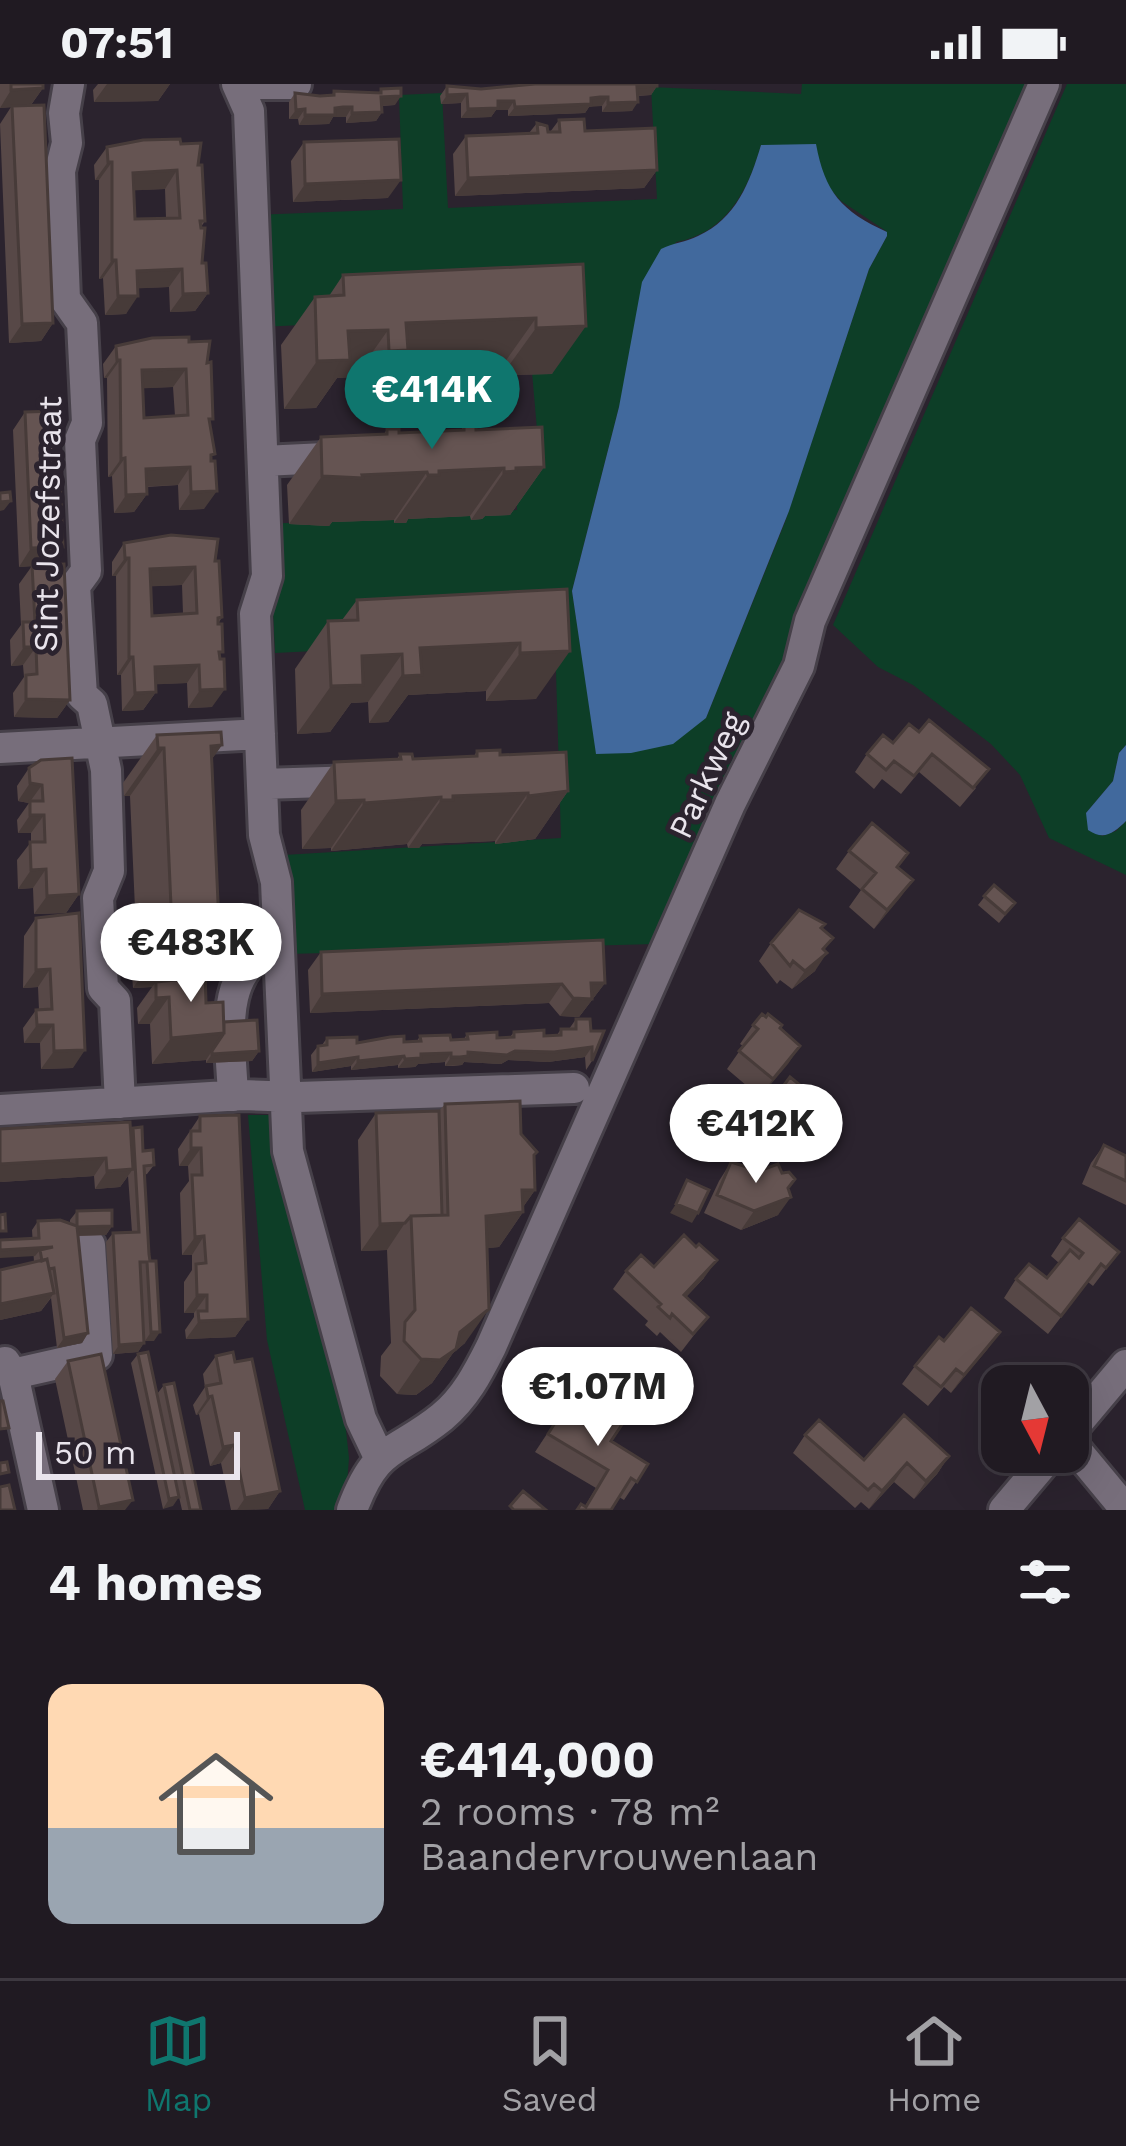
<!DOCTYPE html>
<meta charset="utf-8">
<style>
:root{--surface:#201a22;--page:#28232a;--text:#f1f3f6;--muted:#a2a1a5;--line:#3d3840;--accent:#0f766e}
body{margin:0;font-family:"Work Sans",sans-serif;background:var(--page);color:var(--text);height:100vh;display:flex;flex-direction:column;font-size:45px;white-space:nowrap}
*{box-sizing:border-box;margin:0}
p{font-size:39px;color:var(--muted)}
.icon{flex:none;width:66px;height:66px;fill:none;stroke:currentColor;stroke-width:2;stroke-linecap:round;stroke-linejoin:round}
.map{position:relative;height:1426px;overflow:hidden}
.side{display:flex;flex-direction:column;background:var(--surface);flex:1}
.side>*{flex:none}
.needle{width:78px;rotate:173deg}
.tools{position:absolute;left:981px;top:1281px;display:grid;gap:24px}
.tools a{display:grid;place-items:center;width:108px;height:108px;border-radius:24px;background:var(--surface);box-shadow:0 12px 48px #0002,0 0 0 3px var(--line);font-size:60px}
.scale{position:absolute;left:36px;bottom:30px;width:204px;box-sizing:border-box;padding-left:12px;border:6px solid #e9e4ec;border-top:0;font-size:33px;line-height:42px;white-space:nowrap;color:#e9e4ec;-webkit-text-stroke:9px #2b232e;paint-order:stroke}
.price{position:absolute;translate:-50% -102px;padding:0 27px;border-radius:42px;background:#fff;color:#222;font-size:39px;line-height:78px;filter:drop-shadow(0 3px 6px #0008)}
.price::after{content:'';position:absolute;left:50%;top:72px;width:36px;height:27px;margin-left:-18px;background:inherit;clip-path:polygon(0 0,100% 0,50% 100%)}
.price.on{background:var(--accent);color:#fff}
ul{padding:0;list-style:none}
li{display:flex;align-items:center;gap:36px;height:300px;padding:0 48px}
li+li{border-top:3px solid var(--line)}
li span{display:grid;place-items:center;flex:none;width:336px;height:240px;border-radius:24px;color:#555}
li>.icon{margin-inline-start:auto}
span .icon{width:144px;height:144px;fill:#fffc;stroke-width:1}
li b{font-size:51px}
h2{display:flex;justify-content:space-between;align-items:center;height:144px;padding:0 48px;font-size:51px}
.status{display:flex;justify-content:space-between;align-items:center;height:84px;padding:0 60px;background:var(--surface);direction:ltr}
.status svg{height:33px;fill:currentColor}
.tab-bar{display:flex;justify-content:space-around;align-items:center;height:168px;border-top:3px solid var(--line);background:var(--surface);font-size:33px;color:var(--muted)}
.tab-bar a{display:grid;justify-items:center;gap:6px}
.tab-bar .on{color:var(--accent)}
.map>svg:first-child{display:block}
</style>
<div class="status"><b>07:51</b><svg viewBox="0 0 49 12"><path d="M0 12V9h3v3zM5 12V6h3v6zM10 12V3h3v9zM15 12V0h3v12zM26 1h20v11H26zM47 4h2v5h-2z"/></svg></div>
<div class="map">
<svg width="1126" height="1426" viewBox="0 0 1126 1426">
<rect width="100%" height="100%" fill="#2b232e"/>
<!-- green -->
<path fill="#0d3e27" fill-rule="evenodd" d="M802,0H1039L969,169L655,860L288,870L284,771L561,754L555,555L275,569L269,440L517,426L515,381L540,380L532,288L551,229L260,243L254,131L403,125L399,11L442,9L448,124L657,115L651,3L801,10ZM761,61L823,97L841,117L886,147L887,152L869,185L785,438L706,634L597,670L572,507L619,323L676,158C727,149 748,106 761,61Z
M1067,0H1126V661L1119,669L1113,697L1086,729L1102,752L1116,747L1126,737V791L1049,754L1020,691L991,660L913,601L878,583L833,541Z
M248,1031H273L344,1328L349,1374L345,1426H305L267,1256Z"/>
<!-- water -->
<path fill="#41699d" d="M816,60C825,108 841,127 887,148V152L869,185L789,427L706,634L673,660L631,669L596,670L572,507L619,323L642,198L661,165C673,159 686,158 698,152C736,135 750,98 761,61Z
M1126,661V737C1114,749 1104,757 1088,746L1086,729L1113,697L1119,669Z"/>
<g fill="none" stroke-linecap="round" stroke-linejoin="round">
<defs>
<path id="minor" d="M69,0L64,29L67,59L60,87L65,215L82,239L87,339L80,356L86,487L75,502L82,611L92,620L106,686L109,787L98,814L103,904L115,917L120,1019
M237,0L249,27L267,492L255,530L264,751L276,798L288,1067L361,1335L379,1373
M257,0H296
M263,377L346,373
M0,664L260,650
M262,700L358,697
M233,1012C231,956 215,886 278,860
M0,1026L243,1011L298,1013L574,1004
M5,1278L13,1290L43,1426
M13,1290L97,1271L90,1161
M1068,1350L1126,1281
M1068,1356L1126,1426
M352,1426C377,1359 395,1371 442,1333C465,1314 478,1289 491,1263L730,720L799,582L810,537L1044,0
M1004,1426L1053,1368"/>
</defs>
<!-- minor casing -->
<use href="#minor" stroke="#464049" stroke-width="36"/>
<!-- minor -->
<use href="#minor" stroke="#776e7b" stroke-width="30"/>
</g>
<!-- wall -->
<path fill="#574847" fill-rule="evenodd" d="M0,0H43V4L31,21L53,239L41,257L9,259L0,40L11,23L0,24Z
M98,0H170L158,17L94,18L93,6Z
M560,1L657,2L651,11L638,12L632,27L602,28V22H593L589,23L585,29L508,32V26H496L491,33L461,34V19L441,20L440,12L447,2L481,5Z
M381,5L395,21L382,22V28L376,37L346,39V33H333L329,40L299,41L298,35H289V18L295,9L320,12L332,11L334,7L379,9Z
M559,36L585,47L657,86L644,104L455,112L453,70L466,52L529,49L537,39L548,48H550Z
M304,58L388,114L293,118L291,77Z
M181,60L198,81L205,137L201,143L202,179L208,209L195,227L170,228L169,203L138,204L126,230L105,231L103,194L99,195V96H95L94,81L107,63ZM165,105L166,134L135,135L134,106Z
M583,180L552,290L502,291V282L393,286L374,314L356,315L355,293L337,294L316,324L284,325L281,261L315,213L329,212L343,191Z
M189,258L207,279L211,375L204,425L179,426L178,401L147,403V410L134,428L114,429L112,392L108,393L107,294H104L103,280L116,262ZM173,303L175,332L144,334L142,304Z
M25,328L63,463L51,480L70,616L57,634L14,633L13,609L24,593L23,581L11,582L10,556L21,541L19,500L32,482L19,483L13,346Z
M464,342L544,383L510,431L485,432L482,435L471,436L470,432L408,435L406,439H394V436L332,438L329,442L289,440L287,401L321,353L384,350L387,345L399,349L460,347Z
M124,459L215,477L222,533L218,540L220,573L212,623L188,624L187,599L155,600L156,608L143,626L122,627L121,591H117L116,492H112V478ZM182,501L183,530L152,532L151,502Z
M567,505L536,615L486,617V607L408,611L388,638L369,639L368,618L351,619L330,648L297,650L295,585L328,537L342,536L357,516Z
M909,640L976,704L960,723L919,688L901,710L882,695L874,705L855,688L867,670L893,659Z
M157,651L222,661L211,676L205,890L206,919L224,938L259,967L252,977L206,979V976L152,980L150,940H138L137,924L152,903L133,904L132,891L138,882L137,870L130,712H124L123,699Z
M477,667L500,671L568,707L535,755L495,760V757L422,760L419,764H408L407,760L331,767V764L302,765L301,726L334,678L397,675L400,670L413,675L474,672Z
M41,676L79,810L66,829L34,830L33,804L18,805L17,776L31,758V749H18L17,736L29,719L18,717L17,702L29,684Z
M849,767L898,784L913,796L874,845L849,823L861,806L836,785Z
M994,801L1015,819L999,839L978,821Z
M79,829L73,984L41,985L40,959H24L23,944L36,926H39L38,903L23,904L24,852L36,834Z
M822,844L833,854L824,866L815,887L792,905L780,896L777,900L759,877L771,859Z
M321,868L605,899L579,933L560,932L549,919L310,929L308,886Z
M766,933L800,962L760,1013L727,985L743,962L740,960L753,941Z
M576,935H590L592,977L586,986L585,973L548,978L508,976L501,980L464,978L462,981L453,982H445V978L418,980L415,983L398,984V981L351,986V982L312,988L311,971L318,962L322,961L327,954L357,959L417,957L420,952L451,956L464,955L467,950L497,954L510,953L514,948L544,952L557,951L561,945H569Z
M775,1013L809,1037L793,1056L762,1031Z
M445,1020L521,1050L537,1068L534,1073L535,1106L523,1123V1128L499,1163L487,1164L465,1259L453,1269L432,1299L416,1311L397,1310L380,1292L381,1272L391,1259L387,1166L361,1167L358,1056L376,1029L439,1027Z
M200,1032L248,1235L235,1253L186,1255L185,1246L194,1233V1229H184V1198L192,1186V1171H182L180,1109L189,1097L188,1082H179L178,1065Z
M133,1044L143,1067L154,1081L147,1090L144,1091L154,1257H145L138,1268L113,1270L106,1158L113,1149L132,1148L128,1092L120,1103L95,1105L94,1092L0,1098L131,1046Z
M1104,1061L1126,1072V1121L1082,1100L1091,1079Z
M731,1078L788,1105L778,1131L741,1146L704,1129L719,1097Z
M77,1127L112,1142L106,1151L78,1152L88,1249L82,1259L57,1264L51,1214L41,1227L0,1236V1186L34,1178L32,1146L38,1137L70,1140V1136Z
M1063,1154L1119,1168L1093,1202L1088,1198L1048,1250L1004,1214L1016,1195L1047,1194L1059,1179L1051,1172Z
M654,1183L704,1194L686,1213L708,1233L681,1268L660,1248L657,1252L645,1241L648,1237L613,1205L626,1187Z
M1000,1248L951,1309L944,1303L928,1322L902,1300L915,1282L944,1257Z
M138,1270L157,1310L164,1301L201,1426H182L179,1413L163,1425L131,1279Z
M216,1272L235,1278L280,1407L268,1425L231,1426L221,1379L210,1382L199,1330L196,1331L193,1321L205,1303L203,1290Z
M68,1277L125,1426H83L55,1295Z
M574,1309L611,1357L648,1380L624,1416L619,1413L585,1422L596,1404L535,1368Z
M805,1351L864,1376L949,1372L937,1390L914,1415L894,1398L869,1425L861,1418L855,1424L793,1369Z"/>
<!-- shaded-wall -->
<path fill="#473b39" d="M107,0H170L158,17L94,18Z
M657,2L651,11L631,12L637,3Z
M43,4L30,22L0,24L11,6Z
M467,10L461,19L441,20L447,11Z
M401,12L395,21L375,22L381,13Z
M608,13L602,22L589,23L585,29L508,32L515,23Z
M498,17H514L508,26H496L491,33L461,34L468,25Z
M638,18L632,27L602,28L608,19Z
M352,23L346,33H333L329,40L299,41L305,31L335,24Z
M305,25L298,35H289L296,26Z
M382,28L376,37L346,39L352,29Z
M108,78H112L99,96H95Z
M177,86L165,105L120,107L133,89Z
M657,86L644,104L455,112L468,94Z
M401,96L388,114L293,118L305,100Z
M112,176H116L103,194L99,195Z
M182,185L169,203L125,205L137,187Z
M208,209L195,227L170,228L183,210Z
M118,212H138L126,230L105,231Z
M536,234L502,282L393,286L374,314L356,315L406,239Z
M53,239L41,257L9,259L22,240Z
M586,242L552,290L502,291L536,244Z
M388,246L355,293L337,294L316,324L284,325L317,277L348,247Z
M117,276H120L107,294H104Z
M186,285L173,303L129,305L142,286Z
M125,374L112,392L108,393L121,375Z
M190,383L178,401L133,403L146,385Z
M544,383L510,431L485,432L482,435L471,436L504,388L516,384Z
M504,384L470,432L408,435L406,439H394L428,391L439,387Z
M427,388L394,436L332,438L329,442L289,440L322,392Z
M217,407L204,425L179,426L191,408Z
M147,410L134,428L114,429L126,411Z
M11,417L4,426L0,427V418Z
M63,463L50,481L19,483L31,464Z
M125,474H129L116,492H112Z
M195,483L182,501L138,503L150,485Z
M520,559L486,607L408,611L388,638L369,639L420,564Z
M24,563H36L23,581L11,582Z
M570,567L536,615L486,617L520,569Z
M402,570L368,618L351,619L330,648L297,650L331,602L362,572Z
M129,573H133L121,591H117Z
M199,581L187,599L142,601L155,583Z
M225,605L212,623L188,624L200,606Z
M156,608L143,626L122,627L135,609Z
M26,615L70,616L57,634L14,633Z
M222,661L188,709L211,662Z
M158,664H164L130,712H124Z
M30,699L42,701L29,719L18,717Z
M568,707L535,755L495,760L528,712Z
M528,709L495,757L422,760L419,764H408L441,716L453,712Z
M441,713L407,760L331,767L364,719Z
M364,716L331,764L302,765L336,717Z
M30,731H44L31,749H18Z
M46,785L33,804L18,805L31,786Z
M913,796L900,814L874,845L887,826Z
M79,810L66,829L34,830L47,812Z
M231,854L197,901L177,896V884L163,903L156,898L152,903L133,904L166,856Z
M827,869L815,887L792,905L805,887Z
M50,885L38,903L23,904L36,886Z
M591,899H605L579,933L560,932L573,914Z
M562,900L549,919L310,929L322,910Z
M169,913L150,940H138L156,914Z
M37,941H53L40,959H24Z
M224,949L206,976L152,980L171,954Z
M800,962L788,980L760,1013L773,995Z
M592,963L585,973L548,978L508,976L501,980L464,978L462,981L445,982L451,973L468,968Z
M85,966L73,984L41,985L54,967Z
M259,967L252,977L206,979L212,970Z
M451,969L445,978L418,980L415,983L398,984L405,975L421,970Z
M404,972L398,981L351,986L358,977Z
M358,973L351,982L312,988L318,979Z
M191,1064H201L188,1082H179Z
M106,1074L94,1092L0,1098V1080Z
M133,1085L120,1103L95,1105L107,1087Z
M522,1106H535L519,1129L523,1128L499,1163L462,1167L486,1132Z
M791,1113L778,1131L741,1146L754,1127Z
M676,1120L698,1129L692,1139L670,1129Z
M405,1139L387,1166L361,1167L380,1140Z
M112,1142L106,1151L71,1152L77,1143Z
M204,1152L192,1171H182L195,1153Z
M53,1163L40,1166L35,1172L0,1174V1166Z
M717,1176L704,1194L671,1229L684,1211Z
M54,1209L41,1227L0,1236V1220Z
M197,1211H207L194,1229H184Z
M489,1225L465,1259L453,1269L432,1299L416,1311L397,1310L421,1275L460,1248Z
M248,1235L235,1253L186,1255L199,1237Z
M151,1248H160L154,1257H145Z
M1000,1248L987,1266L951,1309L964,1291Z
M88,1249L82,1259L57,1264L64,1254Z
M144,1259L138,1268L113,1270L119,1261Z
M212,1312L199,1330L196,1331L208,1313Z
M234,1361L221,1379L210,1382L223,1363Z
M949,1372L937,1390L914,1415L926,1397Z
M907,1379L894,1398L869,1425L882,1407Z
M280,1407L268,1425L237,1426L245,1414Z
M179,1413L173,1422L163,1425L169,1415Z
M133,1416L125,1426H97L99,1423Z"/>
<!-- building -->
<path fill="#655452" stroke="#473b39" stroke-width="3" fill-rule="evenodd" d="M11,0H43V4L11,6Z
M535,0H657V2L637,3L638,18L608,19V13H600L591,14V20L515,23L514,17H498V24L468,25L467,10L447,11V2L481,5Z
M401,4V12L381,13L382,28L352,29V23H343L335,24V31H305V25L296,26L295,9L320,12L334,11V7L381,9V5Z
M44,21L53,239L22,240L12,22Z
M584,35L585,47L655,44L657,86L468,94L466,52L538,49L537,39L547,42L548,48H560L559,36Z
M180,55L181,60L201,59L198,81H202L205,137H200L201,144H205L202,179H206L208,209L183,210L182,185L160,186L137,187L138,212H118L116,176H112V78H108L107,63L143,56ZM177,86L180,134L135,135L133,89Z
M399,55L401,96L305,100L304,58Z
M583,180L586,242L536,244V234L406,239L408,266L389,267L388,246L348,247L350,276L317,277L315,213L344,211L343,191Z
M189,253V258L210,257L207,279L211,278L213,335H209L215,370L211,371V377H215L217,407L191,408L190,383L146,385L147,410L126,411L125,374L121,375L120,276H117L116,262L152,254ZM186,285L188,331L144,334L142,286Z
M57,327L63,463L31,464L25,328Z
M476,341V346L542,343L544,383L516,384V387L504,388V384L439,387V391H428L427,388L362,391L363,394L322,392L321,353L387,350V345H399V349L464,346V342Z
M10,408L11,417L0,418V409Z
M171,451L218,455L215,477H219L222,533L218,534V540H222L223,568H219L220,575H224L225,605L200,606L199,581L155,583L156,608L135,609L133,573H129V474H125L124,459ZM195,483L197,529L152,532L150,485Z
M64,480L70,616L26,615V591L37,590L36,563H24L23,538H35L32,481Z
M567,505L570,567L520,569V559L420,564L422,591L403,592L402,570L362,572L363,601L331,602L328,537L358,536L357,516Z
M929,636L989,685L973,704L932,670L914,692L894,677L886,686L867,670L883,651L893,659L909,640L919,648Z
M221,648L222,661L211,662L212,682L219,841L230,840L231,854L166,856V843H172L171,822L164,664H158L157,651Z
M500,666V671L566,668L568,707L528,712V709L453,712V716H441V713L364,719V716L336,717L334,678L401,675L400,670H412L413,675L477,672V667Z
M72,674L79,810L47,812L46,785L31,786L30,758H45L44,731H30V717H43L42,701L30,699L29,684L41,676Z
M872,739L908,769L897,783L913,796L887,826L862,805L876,789L849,767Z
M994,801L1015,819L1005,830L984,812Z
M799,826L825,840L821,844L833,854L823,865L827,869L805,887L793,877L790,882L771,859Z
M79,829L85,966L54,967L53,941H37L36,926L52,925L50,885L36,886V834Z
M603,856L605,899H591L592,915L573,914L562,900L322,910L321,868Z
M205,883L206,919L223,918L224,949L171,954L169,913L156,914V898L177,896V884Z
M762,930L766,933L768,930L782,941L780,944L800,962L773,995L739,967L758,945L753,941Z
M576,935H590L591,947H604L592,977V963L554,968L515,967L507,971L468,968V972L460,973H451V969L421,970V974L405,975L404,972L358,977V973L318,979V962L327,961V954L357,953V959L390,953L404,952V958L421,957L420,952L450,951L451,956L468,955L467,950L497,948V954L514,953V948L530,947L544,946V952L561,951V945H576Z
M257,936L259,967L212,970V967L224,949V938Z
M790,993L822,1019L806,1038L775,1013Z
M520,1017L521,1050L537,1068L534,1071L535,1106H522L523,1128L486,1132L489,1225L460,1248L456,1265L440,1276L421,1275L404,1257L405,1238L415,1226L411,1132L448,1131L445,1020Z
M439,1027L442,1131L411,1132L405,1139L380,1140L376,1029Z
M239,1031L248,1235L199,1237L198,1227H207V1211H197L196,1180L206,1179L204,1152L195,1153L192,1091H202L201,1064H191V1047H200V1032Z
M130,1038L133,1085L107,1087L106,1074L0,1080V1045Z
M142,1043L143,1067L153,1066L154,1081L144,1082L149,1170L150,1177H156L160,1248H151L147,1178H140L144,1259L119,1261L113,1149L139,1148L133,1044Z
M1104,1061L1126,1072V1097L1094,1082Z
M731,1078L759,1087L778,1080L782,1089L789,1088L795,1095L788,1104L791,1113L754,1127L717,1111Z
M687,1096L709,1106L698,1129L676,1120Z
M112,1126V1142L77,1143V1127Z
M5,1130L6,1147H0V1131Z
M1079,1135L1119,1168L1106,1184L1101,1180L1061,1232L1016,1195L1029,1180L1047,1194L1070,1166L1079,1174L1083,1169L1063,1154Z
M60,1136L77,1142L88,1249L64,1254L54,1184L49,1185L47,1175L42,1177L40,1166L53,1163L0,1166V1156L39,1154L38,1137Z
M684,1151L696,1163L699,1160L717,1176L684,1211L708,1233L693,1250L672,1230L670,1234L658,1223L661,1220L626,1187L641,1171L654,1183Z
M47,1175L54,1209L0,1220V1186Z
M971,1224L1000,1248L964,1291L956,1285L941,1303L915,1282L939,1253L944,1257Z
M148,1268L179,1413L169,1415L138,1270Z
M233,1268L235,1278L252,1275L280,1407L245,1414L234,1361L223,1363L212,1312L208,1313L206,1302L221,1299L216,1272Z
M101,1270L133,1416L99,1423L68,1277Z
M174,1299L201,1426H190L164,1301Z
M574,1309L623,1339L611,1357L648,1380L637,1398L631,1394L611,1426H577L581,1420L586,1423L608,1386L548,1350Z
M0,1317H3L9,1344L0,1345Z
M904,1331L949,1372L926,1397L907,1379L882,1407L874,1400L868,1406L805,1351L819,1336L864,1376Z
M7,1378L9,1388L0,1390V1379Z
M9,1401L15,1426H0V1403Z
M523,1407L546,1426H514L510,1422Z"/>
<g text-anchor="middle" stroke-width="10" stroke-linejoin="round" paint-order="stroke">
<!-- street labels -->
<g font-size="33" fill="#e9e4ec" stroke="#2b232e">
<text transform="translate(47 440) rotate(-89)" y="12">Sint Jozefstraat</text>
<text transform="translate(706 691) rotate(-65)" y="12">Parkweg</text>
</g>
</g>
</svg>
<div class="tools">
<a><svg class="needle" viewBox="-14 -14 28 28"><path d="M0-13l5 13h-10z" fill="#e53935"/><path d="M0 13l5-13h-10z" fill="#a2a1a5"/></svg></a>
</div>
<div class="scale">50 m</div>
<b class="price on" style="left:432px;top:368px">€414K</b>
<b class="price" style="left:191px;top:921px">€483K</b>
<b class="price" style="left:756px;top:1102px">€412K</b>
<b class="price" style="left:598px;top:1365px">€1.07M</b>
</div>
<section class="side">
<h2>4 homes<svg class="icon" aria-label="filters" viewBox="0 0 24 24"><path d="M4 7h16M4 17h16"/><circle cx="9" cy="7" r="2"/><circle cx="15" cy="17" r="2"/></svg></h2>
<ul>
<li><span style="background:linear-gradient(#ffd9b3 60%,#9aa5b1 0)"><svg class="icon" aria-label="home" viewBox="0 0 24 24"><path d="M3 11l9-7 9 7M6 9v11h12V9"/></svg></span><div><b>€414,000</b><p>2 rooms · 78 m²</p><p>Baandervrouwenlaan</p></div></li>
</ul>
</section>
<nav class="tab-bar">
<a class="on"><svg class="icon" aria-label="map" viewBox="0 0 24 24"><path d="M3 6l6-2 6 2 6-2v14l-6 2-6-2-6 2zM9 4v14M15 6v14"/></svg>Map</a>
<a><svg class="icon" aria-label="saved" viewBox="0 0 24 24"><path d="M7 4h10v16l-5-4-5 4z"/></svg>Saved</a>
<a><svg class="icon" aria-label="home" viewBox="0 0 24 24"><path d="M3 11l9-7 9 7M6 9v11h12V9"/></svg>Home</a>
</nav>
